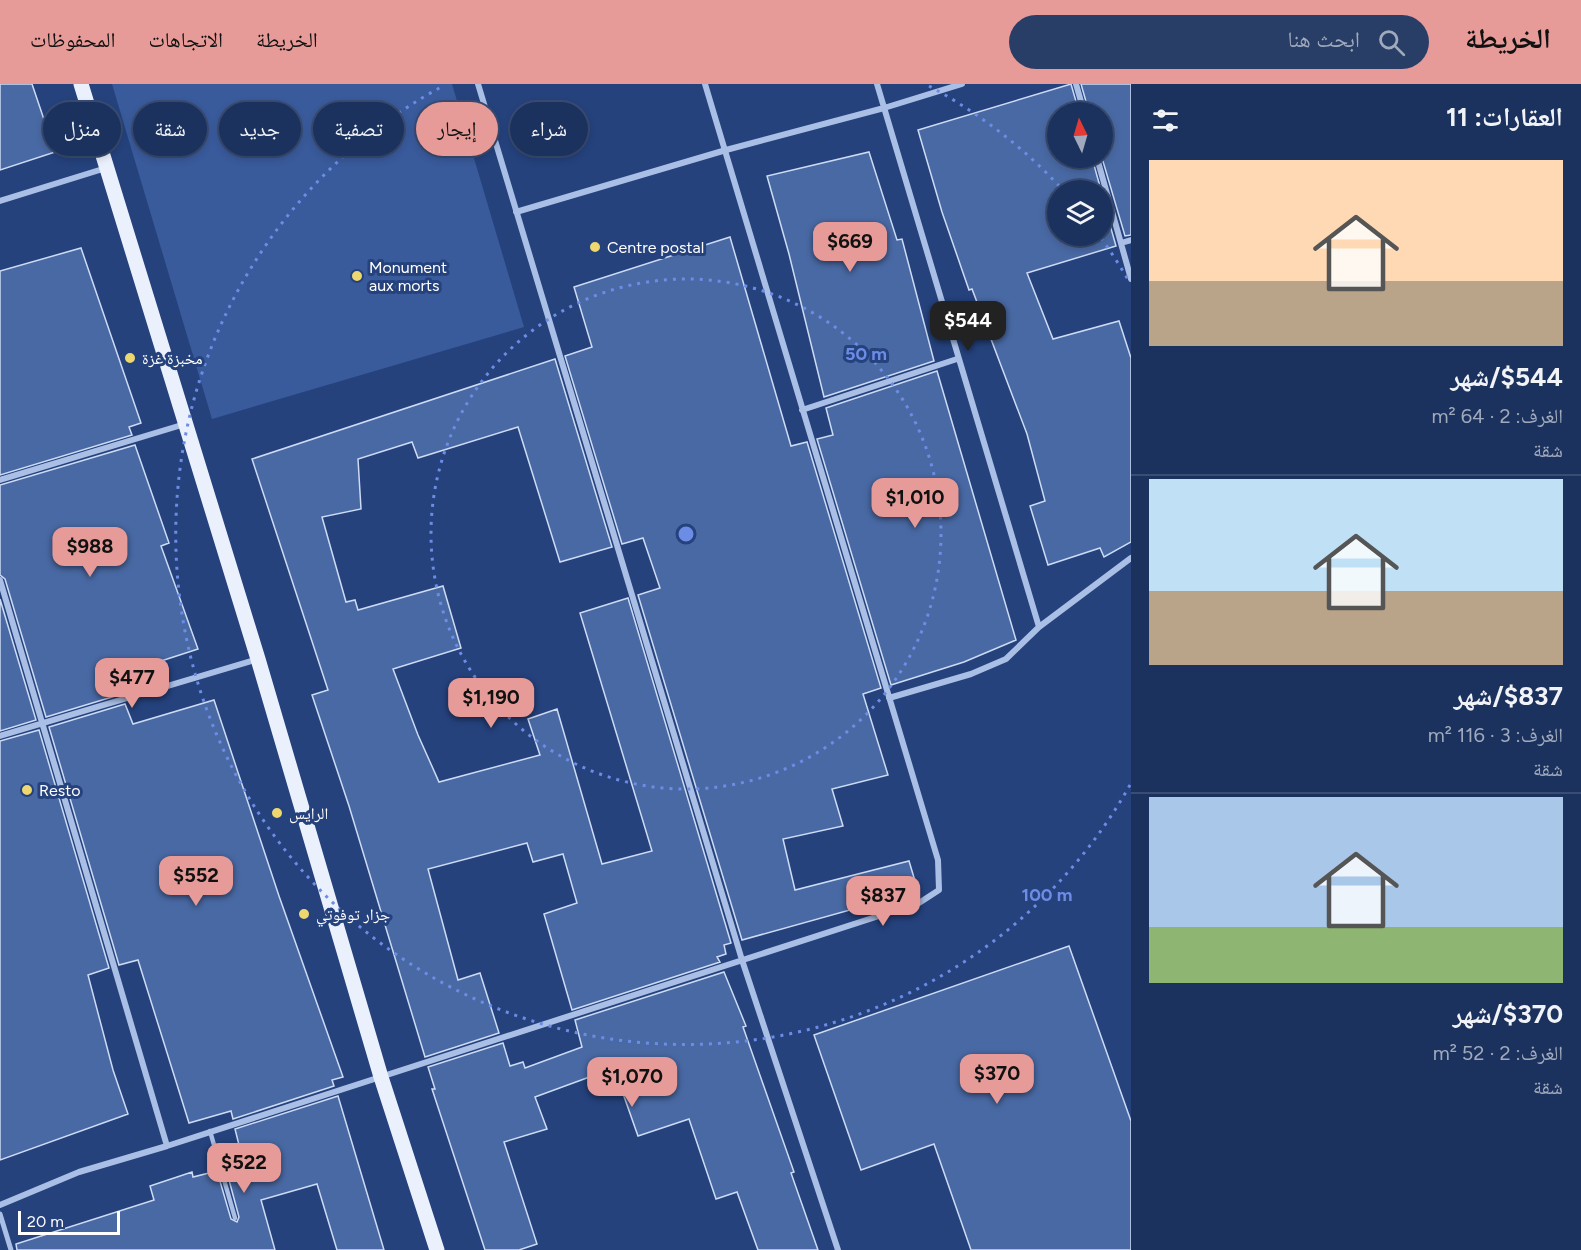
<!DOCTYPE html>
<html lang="ar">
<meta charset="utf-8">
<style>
:root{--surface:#1c325e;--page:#293e67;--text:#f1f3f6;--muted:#a0aabc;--line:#3a4d73;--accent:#e69b98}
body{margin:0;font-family:Figtree,"Noto Naskh Arabic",sans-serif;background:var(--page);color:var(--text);direction:rtl;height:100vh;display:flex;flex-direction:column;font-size:22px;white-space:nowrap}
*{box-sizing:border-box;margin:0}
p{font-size:20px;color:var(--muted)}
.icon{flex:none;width:33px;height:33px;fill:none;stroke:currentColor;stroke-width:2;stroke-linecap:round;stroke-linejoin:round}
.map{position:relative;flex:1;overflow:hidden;direction:ltr}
.details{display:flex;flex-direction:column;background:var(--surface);width:450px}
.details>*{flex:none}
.hud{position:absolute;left:18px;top:18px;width:570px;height:54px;direction:rtl;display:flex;gap:12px}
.needle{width:39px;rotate:355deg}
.fabs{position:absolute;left:1047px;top:18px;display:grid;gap:12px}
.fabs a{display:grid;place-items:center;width:66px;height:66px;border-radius:50%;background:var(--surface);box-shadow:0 3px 9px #0003,0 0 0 2px var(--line);font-size:30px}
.scale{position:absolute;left:18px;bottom:15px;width:102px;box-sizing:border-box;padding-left:6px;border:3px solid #fff;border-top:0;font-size:16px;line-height:21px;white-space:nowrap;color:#fff;-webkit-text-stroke:4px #25427d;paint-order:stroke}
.price{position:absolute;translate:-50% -51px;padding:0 14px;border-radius:12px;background:var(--accent);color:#111;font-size:20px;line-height:39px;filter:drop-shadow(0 2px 3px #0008)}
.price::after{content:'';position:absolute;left:50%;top:36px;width:18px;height:14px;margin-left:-9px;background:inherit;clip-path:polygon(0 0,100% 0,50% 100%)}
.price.current{background:#222;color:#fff}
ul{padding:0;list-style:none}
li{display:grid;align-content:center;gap:12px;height:318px;padding:0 18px}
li+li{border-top:2px solid var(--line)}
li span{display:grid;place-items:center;height:186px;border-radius:0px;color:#555}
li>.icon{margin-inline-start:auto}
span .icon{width:108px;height:108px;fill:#fffc;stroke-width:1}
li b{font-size:26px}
h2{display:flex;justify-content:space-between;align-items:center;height:72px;padding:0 18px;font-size:26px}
.tag{padding:0 21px;border-radius:27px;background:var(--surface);box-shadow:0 3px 9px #0003,0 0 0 2px var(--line);font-size:21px;line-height:54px}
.tag.current{background:var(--accent);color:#111}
header{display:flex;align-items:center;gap:36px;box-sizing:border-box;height:84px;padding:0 30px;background:var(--accent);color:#111}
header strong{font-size:28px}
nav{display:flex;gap:33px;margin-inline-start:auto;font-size:21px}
.search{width:420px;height:54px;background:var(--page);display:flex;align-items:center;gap:15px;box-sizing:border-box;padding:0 21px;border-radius:33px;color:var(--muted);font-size:22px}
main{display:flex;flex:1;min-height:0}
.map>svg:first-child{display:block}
</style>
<header>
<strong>الخريطة</strong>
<div class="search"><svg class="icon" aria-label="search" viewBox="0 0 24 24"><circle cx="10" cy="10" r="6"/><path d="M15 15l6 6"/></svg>ابحث هنا</div>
<nav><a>الخريطة</a><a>الاتجاهات</a><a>المحفوظات</a></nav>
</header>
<main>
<section class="details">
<h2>العقارات: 11<svg class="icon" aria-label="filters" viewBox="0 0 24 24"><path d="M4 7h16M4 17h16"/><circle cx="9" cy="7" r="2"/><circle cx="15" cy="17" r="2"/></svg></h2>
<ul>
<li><span style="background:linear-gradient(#ffd9b3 65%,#b9a48a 0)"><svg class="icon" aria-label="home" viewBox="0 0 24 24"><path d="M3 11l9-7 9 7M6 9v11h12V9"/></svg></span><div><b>$544/شهر</b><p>الغرف: 2 · 64 m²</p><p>شقة</p></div></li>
<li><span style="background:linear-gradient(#bfe0f5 60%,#b9a48a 0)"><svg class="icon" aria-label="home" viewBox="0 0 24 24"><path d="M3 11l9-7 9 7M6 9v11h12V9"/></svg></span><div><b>$837/شهر</b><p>الغرف: 3 · 116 m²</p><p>شقة</p></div></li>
<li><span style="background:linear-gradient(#a9c7e8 70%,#8fb573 0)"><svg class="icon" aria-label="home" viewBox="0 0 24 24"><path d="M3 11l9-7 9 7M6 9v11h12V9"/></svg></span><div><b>$370/شهر</b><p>الغرف: 2 · 52 m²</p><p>شقة</p></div></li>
</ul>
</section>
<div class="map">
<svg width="1131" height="1166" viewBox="0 0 1131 1166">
<rect width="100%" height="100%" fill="#25427d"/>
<!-- green -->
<path fill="#395a9b" d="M112,0H452L524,243L212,335Z"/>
<!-- building -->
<path fill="#4969a4" stroke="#cddbf4" stroke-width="1.5" d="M0,0H32L55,68L0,86Z
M1071,0L1079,28H1058V74H1092L1101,106H1058V152H1102V113L1116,162L1027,189L1053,255L1119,237L1131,274V458L1104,473L1100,464L1048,481L1030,422L1045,417L1027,350L972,205L969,206L942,128L918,46Z
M1081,0H1131V151L1125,152L1102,74V28H1089Z
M869,68L897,156L902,155L934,277L824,313L789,170L767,92Z
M730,153L791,362L807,358L881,604L863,610L888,691L832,705L843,742L783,755L795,806L909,777L918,807L742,856L638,511L660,504L643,454L622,460L565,272L592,263L574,203Z
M81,164L141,339L129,343L132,351L0,391V187Z
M555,275L612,463L560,478L518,343L418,374L412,358L358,375L361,425L322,433L346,518L355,516L358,526L443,502L461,564L393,585L418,651L439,698L540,671L528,635L557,625L602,780L652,767L580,529L628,514L731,859L724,861L726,870L717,873L720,878L572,926L544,830L577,819L563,770L533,778L527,759L428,785L458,896L480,889L499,949L425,973L349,722L312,611L328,606L252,375Z
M937,287L1016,556L964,578L891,601L817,355L833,351L826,324Z
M135,361L169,459L161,462L198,565L115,592L122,610L46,633L5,495L0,491V401Z
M0,515L36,636L0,647Z
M214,616L279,812L343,993L332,996L334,1002L233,1035L231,1027L189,1039L138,876L119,881L49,643L125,620L133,640Z
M39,646L109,884L88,891L113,986L128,1030L0,1076V657Z
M1069,862L1131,1037V1166H971L934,1060L861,1086L814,951Z
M724,888L746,942L743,943L794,1088L791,1089L818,1166H758L737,1108L716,1115L689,1035L638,1052L614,984L535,1013L547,1045L504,1058L537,1160L519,1166H485L432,1005H435L428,983L503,959L510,982L523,978L525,984L582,963L575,936Z
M338,1012L384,1166H337L317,1100L261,1116L275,1166H17L16,1160L154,1116L150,1102L192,1088L193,1093L217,1087L231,1135L237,1138L239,1133L226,1085L244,1081L235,1045Z"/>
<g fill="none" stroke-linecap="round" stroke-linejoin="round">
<!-- service -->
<path stroke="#aabfe5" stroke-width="4.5" d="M210,1047L235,1134"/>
<!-- pedestrian -->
<path stroke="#aabfe5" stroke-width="5" d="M0,1130L11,1166"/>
<!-- minor -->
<path stroke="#aabfe5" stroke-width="6" d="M478,0L742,876L838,1166
M877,0L1039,543
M1076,0L1084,28
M1097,74L1131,195
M0,117L106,84
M516,128L726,66L884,24L962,0
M1121,159L1131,156
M802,326L957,275
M0,396L185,340
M0,496L167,1062
M889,614L971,590L1006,575L1039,543L1131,474
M0,652L258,575
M0,1121L79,1088L167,1062L919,819L939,806L938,776L705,0"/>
<!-- primary -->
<path stroke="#ebf0fd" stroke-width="15" d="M81,0L258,575L381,993L437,1166"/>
</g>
<!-- distance rings -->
<g fill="none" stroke="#6c8ce6" stroke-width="3" stroke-dasharray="3 6">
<circle cx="686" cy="450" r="255"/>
<path d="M1130 701A510 510 0 1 1 443 2M929 2A510 510 0 0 1 1062 105M1101 154A510 510 0 0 1 1130 199"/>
</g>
<!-- markers -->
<g fill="#eed76f" stroke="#25427d" stroke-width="2">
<circle cx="595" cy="163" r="6"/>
<circle cx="357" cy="192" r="6"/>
<circle cx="130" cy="274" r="6"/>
<circle cx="27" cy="706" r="6"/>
<circle cx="277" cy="729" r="6"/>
<circle cx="304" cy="830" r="6"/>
</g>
<g text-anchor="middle" stroke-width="6" stroke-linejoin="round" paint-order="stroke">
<!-- poi labels -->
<g font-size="16" fill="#fff" stroke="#25427d" text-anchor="start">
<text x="607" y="169">Centre postal</text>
<text x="369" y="189">Monument<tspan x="369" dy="18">aux morts</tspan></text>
<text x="142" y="280">مخبزة غزة</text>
<text x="39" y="712">Resto</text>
<text x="289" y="735">الرايس</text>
<text x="316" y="836">جزار توفوتي</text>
</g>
</g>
<circle cx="686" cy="450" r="9" fill="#6c8ce6" stroke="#25427d" stroke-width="3"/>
<g font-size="18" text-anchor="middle" font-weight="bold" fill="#6c8ce6" stroke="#25427d" stroke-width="6" stroke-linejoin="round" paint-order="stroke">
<text x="866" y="276">50 m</text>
<text x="1047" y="817">100 m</text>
</g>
</svg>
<div class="fabs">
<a><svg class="needle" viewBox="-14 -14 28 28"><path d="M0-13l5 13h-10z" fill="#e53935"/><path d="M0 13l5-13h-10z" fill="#a0aabc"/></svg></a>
<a><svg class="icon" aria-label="layers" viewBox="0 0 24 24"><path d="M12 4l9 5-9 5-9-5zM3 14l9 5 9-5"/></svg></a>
</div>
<div class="scale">20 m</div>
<b class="price" style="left:850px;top:189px">$669</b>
<b class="price current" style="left:968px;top:268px">$544</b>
<b class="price" style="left:915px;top:445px">$1,010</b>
<b class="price" style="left:90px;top:494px">$988</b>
<b class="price" style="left:132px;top:625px">$477</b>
<b class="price" style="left:491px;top:645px">$1,190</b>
<b class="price" style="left:196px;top:823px">$552</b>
<b class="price" style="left:883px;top:843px">$837</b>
<b class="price" style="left:997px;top:1021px">$370</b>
<b class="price" style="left:632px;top:1024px">$1,070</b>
<b class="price" style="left:244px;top:1110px">$522</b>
<div class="hud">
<a class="tag">شراء</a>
<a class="tag current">إيجار</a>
<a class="tag">تصفية</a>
<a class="tag">جديد</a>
<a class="tag">شقة</a>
<a class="tag">منزل</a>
</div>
</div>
</main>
